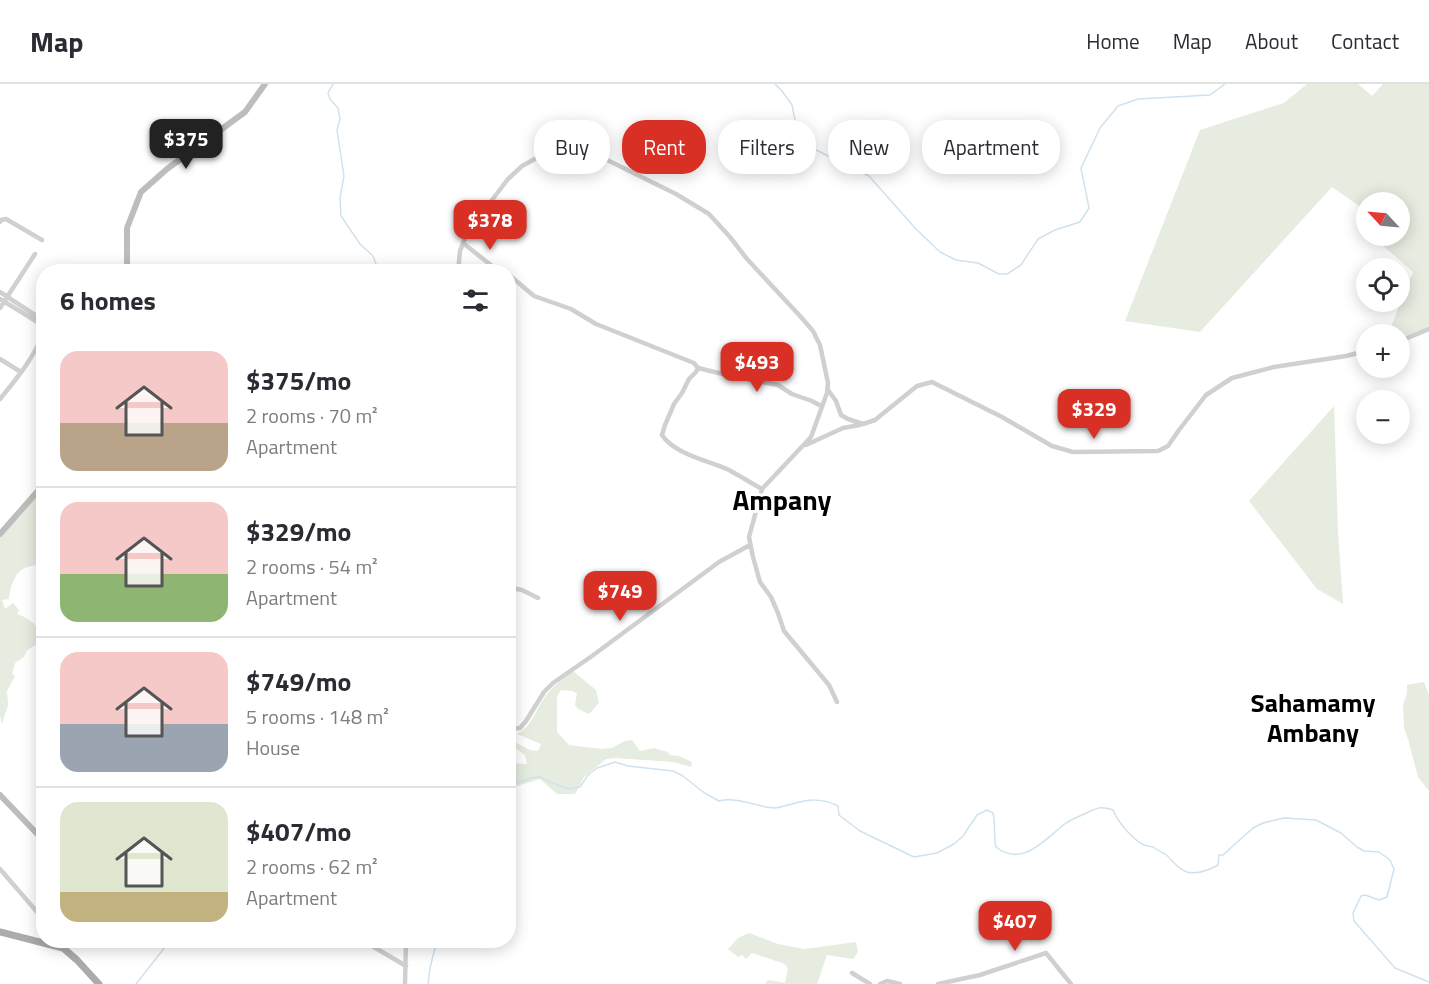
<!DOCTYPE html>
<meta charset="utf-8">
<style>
:root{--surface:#fff;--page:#f2f2f3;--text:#2b2b33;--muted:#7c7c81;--line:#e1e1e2;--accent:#d93025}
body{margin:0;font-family:"Titillium Web",sans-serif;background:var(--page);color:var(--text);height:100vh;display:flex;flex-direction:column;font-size:22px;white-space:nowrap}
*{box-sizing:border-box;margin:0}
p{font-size:20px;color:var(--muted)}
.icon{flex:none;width:33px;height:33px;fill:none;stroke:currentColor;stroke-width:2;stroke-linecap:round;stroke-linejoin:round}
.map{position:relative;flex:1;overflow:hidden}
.details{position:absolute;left:36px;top:180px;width:480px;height:684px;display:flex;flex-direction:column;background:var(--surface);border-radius:24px;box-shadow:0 3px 15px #0003}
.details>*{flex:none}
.hud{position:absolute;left:534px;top:36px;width:570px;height:54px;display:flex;gap:12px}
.needle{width:39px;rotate:296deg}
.fabs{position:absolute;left:1356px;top:108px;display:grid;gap:12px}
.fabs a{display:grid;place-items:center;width:54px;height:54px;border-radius:50%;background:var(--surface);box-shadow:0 3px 15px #0003;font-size:30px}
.price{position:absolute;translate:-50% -51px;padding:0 14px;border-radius:12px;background:var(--accent);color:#fff;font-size:20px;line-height:39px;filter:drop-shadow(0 2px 3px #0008)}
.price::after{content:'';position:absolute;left:50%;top:36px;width:18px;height:14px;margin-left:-9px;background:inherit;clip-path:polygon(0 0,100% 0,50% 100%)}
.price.current{background:#222;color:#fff}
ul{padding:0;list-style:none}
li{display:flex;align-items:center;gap:18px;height:150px;padding:0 24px}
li+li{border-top:2px solid var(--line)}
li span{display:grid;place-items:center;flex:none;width:168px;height:120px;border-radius:18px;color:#555}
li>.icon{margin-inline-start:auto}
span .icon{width:72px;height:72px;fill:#fffc;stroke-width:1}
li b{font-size:26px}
h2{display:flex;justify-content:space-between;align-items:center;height:72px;padding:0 24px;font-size:26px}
.pill{padding:0 21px;border-radius:24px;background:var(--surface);box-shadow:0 3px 15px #0003;font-size:21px;line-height:54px}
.pill.current{background:var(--accent);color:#fff}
header{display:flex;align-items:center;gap:36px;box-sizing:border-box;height:84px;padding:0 30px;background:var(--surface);border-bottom:2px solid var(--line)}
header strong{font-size:28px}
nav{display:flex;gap:33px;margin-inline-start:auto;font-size:21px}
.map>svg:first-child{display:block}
</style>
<header>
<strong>Map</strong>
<nav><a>Home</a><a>Map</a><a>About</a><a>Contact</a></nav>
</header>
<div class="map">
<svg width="1429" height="900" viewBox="0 0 1429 900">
<rect width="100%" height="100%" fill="#fff"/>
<!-- green -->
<path fill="#e6ecdf" d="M1307,0H1358L1372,12L1383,0H1429V244L1400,254V250H1388L1413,188L1372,152H1400V118H1366V146L1359,122L1332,103L1200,248L1125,237L1200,46L1284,19Z
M1334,322L1338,448L1343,520L1317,505L1249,417Z
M43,404V480C39,481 33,481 28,483C15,486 10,503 9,515L2,516L5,525L13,519L19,526L17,530C31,535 42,543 39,559L27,566L24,573L15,579L12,590L15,592L7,607L8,621L2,640L0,632V454Z
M573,587L596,606L599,619L589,630L578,625L575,621L577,609L572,607L561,606L557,613V648L569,661L602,665L612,664L625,657L632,656L640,667L654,664L668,668L670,671L679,672L692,678L691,683L673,678L616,674L606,675L584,693L575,710H557L540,695L514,703L509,695V679L527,680L525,671L511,661L513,657L530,666L538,667L541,660L517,650C533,643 537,621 548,609C555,600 564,593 573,587Z
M1424,598L1429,611V707L1418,693L1408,655L1404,644L1403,621L1407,609V601Z
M749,849L778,860L804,865L856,858L858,868L853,875L827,871L817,900H765L768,896L785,899L788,885L785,880L752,869L746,875L742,871L738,873L728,865L738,854Z"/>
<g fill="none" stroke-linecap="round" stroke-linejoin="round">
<!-- stream -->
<path stroke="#cfe2ee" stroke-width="1.5" d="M333,0L328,9L330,15L338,24L340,35L337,46L344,92L340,114L341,132L360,160L373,172L379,188
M775,0L782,7L792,21L797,46L806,61L869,92L915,144L940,168L956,176L978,179L999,190H1007L1021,181L1038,155L1055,146L1080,138L1089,124L1081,84L1100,44L1118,22L1138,15L1210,11L1225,0
M508,702L531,694L540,693L550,698L568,705L580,703L588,691L597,684L615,678L628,682L673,687L683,692L703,708L719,717C738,712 755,723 774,724C780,724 786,721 792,720C809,715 822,714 838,722L839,731L860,747L914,773L937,769L954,760L963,752L977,731L987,726L993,729C996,741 993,751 996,763C1021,783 1043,758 1062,742C1068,737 1075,734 1082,731C1096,725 1098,721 1113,726C1117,737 1133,756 1144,761C1147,762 1150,762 1153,763C1156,765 1161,768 1165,770C1172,775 1177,785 1187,788C1198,791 1209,786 1218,781L1219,771H1223L1253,744L1263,739L1284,734L1316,736L1341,749L1357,763L1364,767L1379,768L1390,776L1394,785L1387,813L1379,816L1365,811L1361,812L1353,829L1354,837L1395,884L1429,898
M136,900L162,867L169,856
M428,900L430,884L437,856"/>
<!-- street -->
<path stroke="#d0d0d0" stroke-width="4.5" d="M0,138L1,136L6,135L42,156
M463,159L492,182L505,188
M458,188L460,167L467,149L508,95L522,82L544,70L573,64L589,67L676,110L709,130L730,153L747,175L800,232L813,247L820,261L828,299L827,309L811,353L762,405L749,453L753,473L760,498L771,513L778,529L784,547L829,601L837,618
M508,190L534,212L571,225L596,240L694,279L698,284L696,288L689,295L682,309L674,320L665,341L662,351C674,370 709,377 729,386C740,392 751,399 762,405
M0,208L44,237
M0,215L44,242
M0,224L35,170
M1400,257L1429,245
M0,275L21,288
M698,284L727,291L778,301L792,310L812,317L821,322
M828,306L836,317L841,331L848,335L863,340L875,336L917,302L932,298L1002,333L1052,362L1073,368L1158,367L1168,362L1179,346L1206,311L1232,294L1274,283L1346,272L1366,267
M0,315C18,293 33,275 44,248
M806,361L843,344L860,341
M508,503L522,506L538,514
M508,645L520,644L526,637L544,608L553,599L592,572L719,478L750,461
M0,785L44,836
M362,856L406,882
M852,889L870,900
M405,900L406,856
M880,900L887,897L900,900
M938,900L980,891L1046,869L1071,900"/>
<!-- secondary -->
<path stroke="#bdbdbd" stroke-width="6" d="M127,188V144L141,108L167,85L245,28L265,0
M0,450L44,400
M0,711L44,757"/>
<!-- primary -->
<path stroke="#ababab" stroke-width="7" d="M0,848L63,864L77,876L99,900"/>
</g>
<g text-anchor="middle" stroke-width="6" stroke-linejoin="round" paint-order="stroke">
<!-- quarter labels -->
<g font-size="26" font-weight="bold" fill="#000" stroke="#fff">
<text x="1313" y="628">Sahamamy<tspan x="1313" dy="30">Ambany</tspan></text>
</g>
<!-- district labels -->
<g font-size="28" font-weight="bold" fill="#000" stroke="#fff">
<text x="782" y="426">Ampany</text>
</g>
</g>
</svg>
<div class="fabs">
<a><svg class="needle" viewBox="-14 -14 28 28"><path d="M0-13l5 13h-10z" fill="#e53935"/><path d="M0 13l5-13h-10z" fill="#7c7c81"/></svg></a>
<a><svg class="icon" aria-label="locate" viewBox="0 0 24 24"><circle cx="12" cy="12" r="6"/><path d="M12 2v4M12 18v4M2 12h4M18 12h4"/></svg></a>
<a>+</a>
<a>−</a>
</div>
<b class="price current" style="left:186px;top:86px">$375</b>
<b class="price" style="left:490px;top:167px">$378</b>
<b class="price" style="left:757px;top:309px">$493</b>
<b class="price" style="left:1094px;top:356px">$329</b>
<b class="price" style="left:620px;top:538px">$749</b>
<b class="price" style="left:1015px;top:868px">$407</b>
<div class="hud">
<a class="pill">Buy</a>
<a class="pill current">Rent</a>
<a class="pill">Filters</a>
<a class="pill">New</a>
<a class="pill">Apartment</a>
</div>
<section class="details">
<h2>6 homes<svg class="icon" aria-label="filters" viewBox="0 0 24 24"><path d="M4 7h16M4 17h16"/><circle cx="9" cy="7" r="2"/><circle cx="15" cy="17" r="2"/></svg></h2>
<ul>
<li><span style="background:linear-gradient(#f6c9c9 60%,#b9a48a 0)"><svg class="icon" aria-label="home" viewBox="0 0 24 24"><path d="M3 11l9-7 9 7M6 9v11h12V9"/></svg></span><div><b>$375/mo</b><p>2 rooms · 70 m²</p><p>Apartment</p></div></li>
<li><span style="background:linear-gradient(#f6c9c9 60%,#8fb573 0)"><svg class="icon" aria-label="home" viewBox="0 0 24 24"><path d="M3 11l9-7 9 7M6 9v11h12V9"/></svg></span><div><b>$329/mo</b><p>2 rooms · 54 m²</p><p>Apartment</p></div></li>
<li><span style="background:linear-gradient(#f6c9c9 60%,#9aa5b1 0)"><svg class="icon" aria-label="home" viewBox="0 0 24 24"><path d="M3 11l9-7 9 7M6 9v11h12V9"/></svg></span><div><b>$749/mo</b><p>5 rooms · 148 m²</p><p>House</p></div></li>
<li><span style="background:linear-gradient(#dfe7d0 75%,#c2b280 0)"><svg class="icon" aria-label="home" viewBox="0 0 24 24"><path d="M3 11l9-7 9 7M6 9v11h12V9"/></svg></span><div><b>$407/mo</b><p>2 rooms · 62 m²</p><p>Apartment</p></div></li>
</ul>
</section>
</div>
